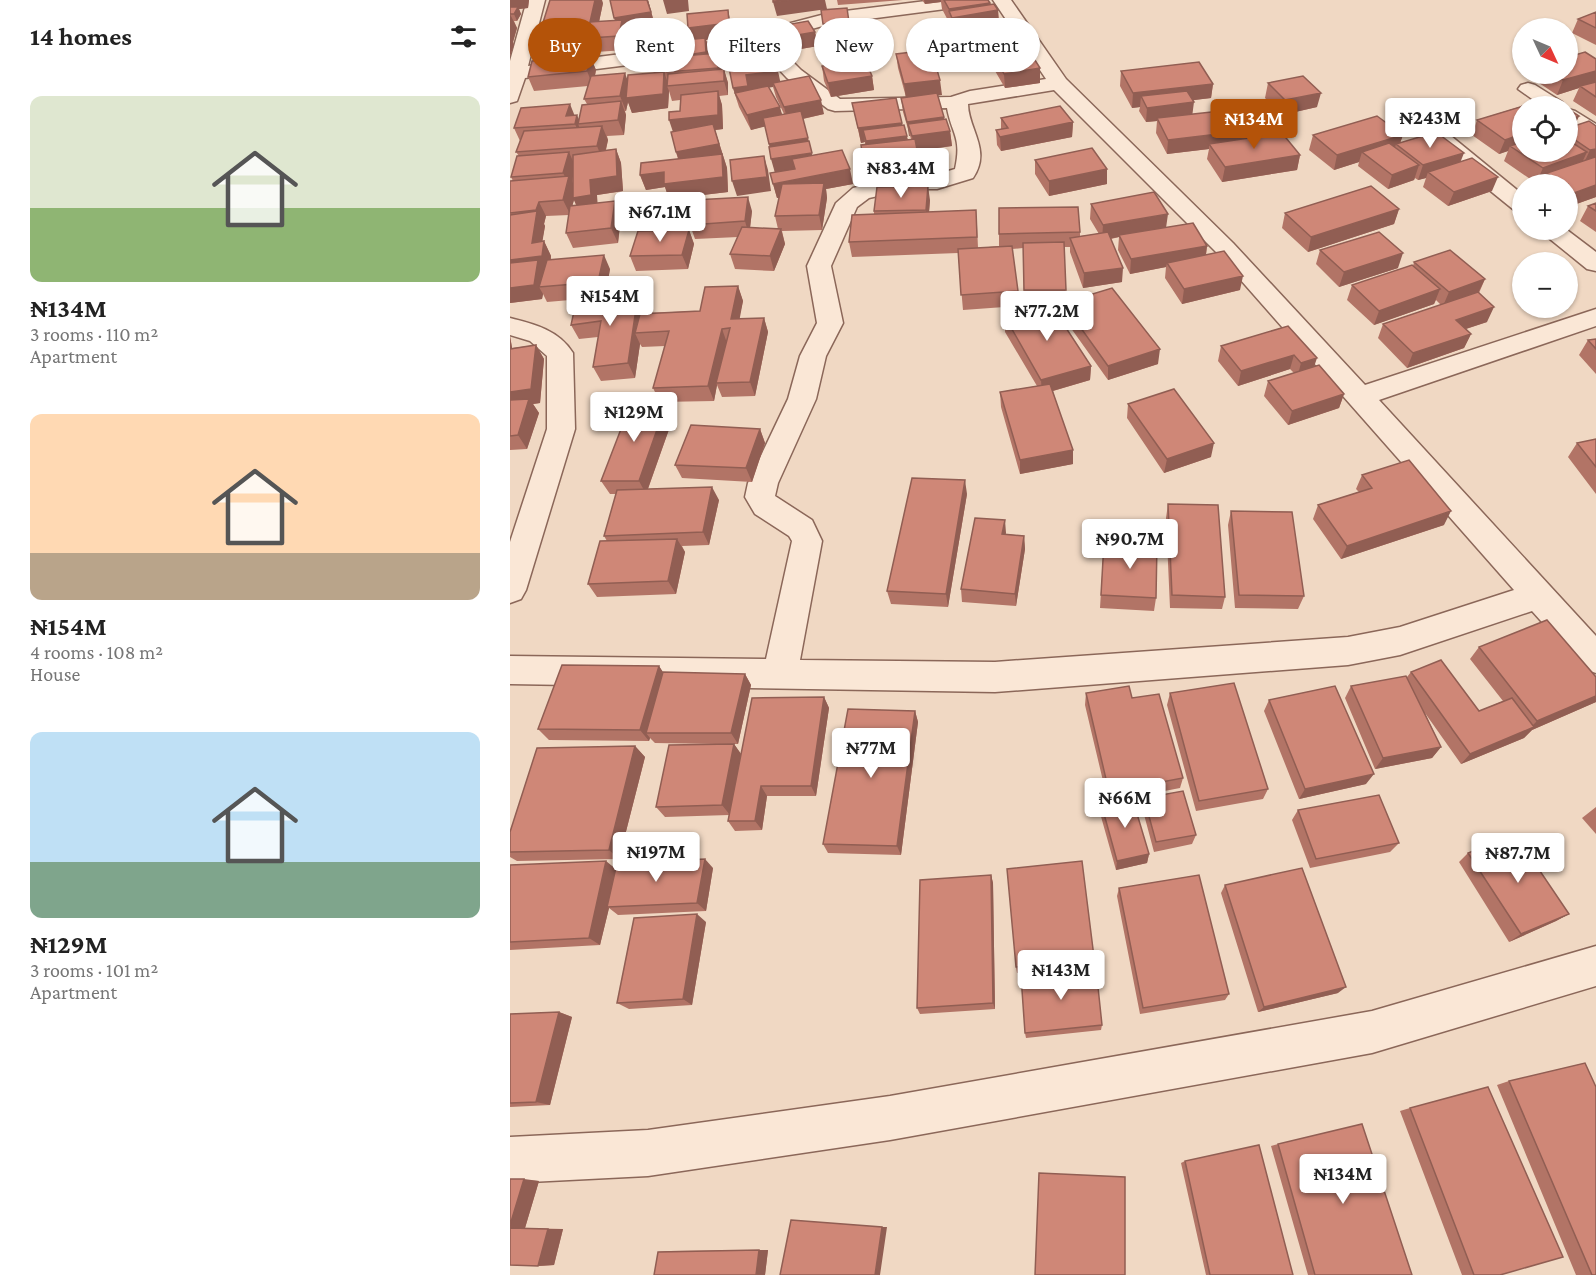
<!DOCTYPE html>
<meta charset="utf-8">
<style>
:root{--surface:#fff;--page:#f2f2f2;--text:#222;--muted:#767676;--accent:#b45309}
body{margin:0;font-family:"Crimson Pro",serif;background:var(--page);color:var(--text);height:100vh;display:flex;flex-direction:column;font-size:22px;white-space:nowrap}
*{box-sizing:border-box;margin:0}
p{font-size:20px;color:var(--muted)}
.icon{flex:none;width:33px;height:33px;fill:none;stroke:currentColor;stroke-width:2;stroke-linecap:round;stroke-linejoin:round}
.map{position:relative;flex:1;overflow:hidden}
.drawer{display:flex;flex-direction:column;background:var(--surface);width:510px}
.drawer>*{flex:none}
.guide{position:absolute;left:18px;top:18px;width:570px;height:54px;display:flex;gap:12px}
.needle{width:39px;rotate:134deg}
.buttons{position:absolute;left:1002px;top:18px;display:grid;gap:12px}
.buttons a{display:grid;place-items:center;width:66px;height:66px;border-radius:50%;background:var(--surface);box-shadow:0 2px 4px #0004;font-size:30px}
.price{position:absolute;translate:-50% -51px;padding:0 14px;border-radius:6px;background:#fff;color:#222;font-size:20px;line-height:39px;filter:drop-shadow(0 2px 3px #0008)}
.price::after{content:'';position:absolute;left:50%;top:36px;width:18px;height:14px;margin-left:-9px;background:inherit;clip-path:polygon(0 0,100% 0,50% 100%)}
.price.current{background:var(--accent);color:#fff}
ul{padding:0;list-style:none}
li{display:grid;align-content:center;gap:12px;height:318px;padding:0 30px}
li span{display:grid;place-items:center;height:186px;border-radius:12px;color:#555}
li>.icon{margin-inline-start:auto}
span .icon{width:108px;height:108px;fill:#fffc;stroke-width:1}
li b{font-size:26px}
h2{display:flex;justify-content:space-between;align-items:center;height:72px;padding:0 30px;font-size:26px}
.chip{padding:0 21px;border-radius:27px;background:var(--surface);box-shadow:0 2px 4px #0004;font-size:21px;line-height:54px}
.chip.current{background:var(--accent);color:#fff}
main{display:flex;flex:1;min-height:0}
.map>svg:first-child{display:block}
</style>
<main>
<section class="drawer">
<h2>14 homes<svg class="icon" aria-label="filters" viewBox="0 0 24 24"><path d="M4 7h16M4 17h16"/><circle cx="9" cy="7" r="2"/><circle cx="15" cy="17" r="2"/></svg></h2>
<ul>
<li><span style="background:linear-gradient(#dfe7d0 60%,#8fb573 0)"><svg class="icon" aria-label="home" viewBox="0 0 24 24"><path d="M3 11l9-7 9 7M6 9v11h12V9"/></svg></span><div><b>₦134M</b><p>3 rooms · 110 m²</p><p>Apartment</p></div></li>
<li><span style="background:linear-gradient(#ffd9b3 75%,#b9a48a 0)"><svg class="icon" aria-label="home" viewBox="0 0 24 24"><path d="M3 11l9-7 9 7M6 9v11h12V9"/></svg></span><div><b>₦154M</b><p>4 rooms · 108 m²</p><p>House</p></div></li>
<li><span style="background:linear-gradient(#bfe0f5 70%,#7fa58c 0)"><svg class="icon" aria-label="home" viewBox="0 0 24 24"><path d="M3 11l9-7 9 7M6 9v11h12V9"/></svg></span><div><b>₦129M</b><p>3 rooms · 101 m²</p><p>Apartment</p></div></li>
</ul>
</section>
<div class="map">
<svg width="1086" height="1275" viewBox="0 0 1086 1275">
<rect width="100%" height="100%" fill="#f0d8c3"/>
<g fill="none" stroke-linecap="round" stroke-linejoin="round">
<defs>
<path id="street" d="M17,0H35L18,66L212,41L319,13L424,0H475L472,4L466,5L320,24L261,40L291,70L330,99L441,97L460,91L536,79L483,0H501L556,79L723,243L855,385L1086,309V326L869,400L1086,636V673L1074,669L1022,611L890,655L838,665L485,692L0,684V656L256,659L282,541L279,536L245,514L235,497L238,483L278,399L290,356L307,323L297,266L326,203L343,188L399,175H425L445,169C452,137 442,135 437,108L325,111L318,109L277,78L245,44L213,53L15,78L7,101L0,103V61ZM544,90L707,253L1004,590L890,627L838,637L485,662L290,660L312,541L302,520L265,496L268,483L306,399L316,356L333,323L321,266L347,207L359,198L399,189H427L463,178C482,150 458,129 458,104Z
M1018,83L1025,85L1052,102L1055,106H1032L1008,89L1011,85Z
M1058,109L1065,111L1086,124V139L1079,137L1058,124Z
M933,135L941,136L1012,194V212L1004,210L925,146L922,141L925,136Z
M1032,230H1057L1086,252V271L1077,269L1035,235Z
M0,318C24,324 49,330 63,353L65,429L16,590L11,599L0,603V542L37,429V356L20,341L0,335Z
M1086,946V986L862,1053L380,1140L138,1176L0,1183V1137L138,1130L380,1096L862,1011Z"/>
</defs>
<!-- street casing -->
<use href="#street" stroke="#8b6759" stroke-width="3"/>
<!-- street -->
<use href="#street" fill="#fae7d6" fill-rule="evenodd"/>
</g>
<!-- wall -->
<path fill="#b27466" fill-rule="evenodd" d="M0,0H19L18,8L9,9L11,14L7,21H4L7,28L3,42L4,45L0,56Z
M138,0L145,26L116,31L117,34L115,50L86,52L85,58L81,59L86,70L85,75L117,79L144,73L143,68L182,39L178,28L221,24L223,37L256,63L270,82L314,114L293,119L302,155L343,184L316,189L317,198L312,230L272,231L275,244L264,271L225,269L220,254L228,237L185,239L180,225L242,211L240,228L268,229L265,216L269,198H267L260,173L265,172L255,126L241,130L229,107L223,88L220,72H219L211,54L207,40L218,38L196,40L200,53L213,67L218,83V95L209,96L212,105L213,129L205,130L217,168L218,192L159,199L155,187L136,190L130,175L168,159L166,152L163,132L170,111V100L162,101L159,91L158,108L122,113L118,102L116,111H115L116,115L114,135L97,136L98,140L96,150L106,149L111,163L113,191L87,195V203L111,216L108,243L63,248L56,233L59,215L36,216L34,224L35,226L32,241H34L41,256V259L100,269L95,297L37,302L33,294L32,299L0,303V181H3L1,177L9,156L6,152L10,141L4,128L64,115L69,120L77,104L74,99L78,86L24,91L18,77L32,61L27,49L33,33L31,29L93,3L89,22L105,20ZM259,87H263L266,97L274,114H272ZM64,200L66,205L62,206Z
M327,0H393L328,5Z
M412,0H478L480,5L488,10L489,24L444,32L432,9L431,2L415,4Z
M1086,12V45L1062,33L1068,19Z
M270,26L305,32L308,46L279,51L273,40Z
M465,40L492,45L530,83L495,88L481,64L473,65L466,54Z
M386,54L404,58L432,95H428L434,119L440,131L442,146L407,151L411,175L357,180L354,166L355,142L351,143L342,103L393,125L398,140L401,139L393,112L391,98L396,97L388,68Z
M1086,59V116L1063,101L1069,88L1047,95L1023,79L1026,74H1058Z
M312,66L362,76L364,90L321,97L314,81Z
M611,71L703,84L701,98L683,100L682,114L741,138L790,155L787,170L712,182L697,159L699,149L657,154L646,133L647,121L636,122L629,111L630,107L622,108L610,86Z
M758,83L807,107L772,115L755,98Z
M1012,106L1058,152V109L1069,116L1064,126H1086V197L1058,207V184H1031L1033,181L1026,183L994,161L998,151L989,154L962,135L967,120Z
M491,118L563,122L562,137L491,151L487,145L486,130L491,129Z
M803,135H893L890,143L950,162L982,191L938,206L913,187L916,178L908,180L905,178L904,180L878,189L848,166L849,162L824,170L799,150Z
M525,160L597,184L539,196L525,174Z
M420,200L419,212L467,225L468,248L489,246V234L570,232V236L589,234L580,219L581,204L656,227L697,246L696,255L730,290L672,304L655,278L656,267L620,274L608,250L609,237L601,239L612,282L573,288L560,252V247H554L556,302L648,364L598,380L553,317V304L541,305L581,366L580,380L543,391L563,464L510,474L491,407L490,392L527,386L495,332V317L541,305H514L513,248L502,249L508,291V306L453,310L448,253L342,257L339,242L364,214V211Z
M1086,203V232L1070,221L1078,206Z
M889,209L884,224L798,252L772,228L775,213Z
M179,230L184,244L178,269L126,271L120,256Z
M810,250L888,268L829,287L806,264Z
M904,262L975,279L969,293L977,322L956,329L961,334L954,348L897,368L868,338L873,324L931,305L926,300L924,304L864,325L837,300L842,285L903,266Z
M228,286L233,301L229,318H254L258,332L245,396L212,397L207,385L204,401L150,402L143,388L155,346L132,347L130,344L125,378L91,381L83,367L88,337L69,339L61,325L128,295L135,310L134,313L190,311Z
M778,326L804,367L834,394L829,408L778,425L754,396L758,381L784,373L780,369L728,386L708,361L711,346Z
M0,336L2,348L26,345L34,359L30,403L23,404L29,413L17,449L0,450Z
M1086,339V374L1069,355L1078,340Z
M618,404L701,457L654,473L617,418Z
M163,418L138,489L209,500L199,545L172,546L175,552L166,594L87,597L78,584L97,541L94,536L106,494H100L91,481Z
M250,429L255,443L242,482L172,478L165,465Z
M1086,439V494L1058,457L1067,443Z
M852,475L934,525L831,559L803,519L808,505L849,492L846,489Z
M457,494L438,607L381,604L377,591Z
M658,504L715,597L712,609L660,608L656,518Z
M721,511L794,596L788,609L725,608L718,525Z
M495,534L514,536L515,549L506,606L452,602L451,589Z
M594,542L646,598L644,611L590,608Z
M969,647L1086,702L1022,730L1014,738L951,764L915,713L931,747L922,758L865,769L835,698L841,686L897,677L901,672L969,711L993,701L960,659Z
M149,666L153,673L235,674L241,685L228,744H224L231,754L314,697L319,708L306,796H257L252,830L225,831L218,821L219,815L155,817L146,807L205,744L145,743L140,738L139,741L39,740L28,729Z
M576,693L622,698L673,778L670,788L598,802L575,705Z
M660,693L758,789L753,799L686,811L657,705Z
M759,700L856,784L789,799L754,711Z
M405,711L408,722L391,855L318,853L313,844Z
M125,746L135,757L109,859L7,861L0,857V832Z
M634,798L686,835L682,844L644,852L632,807Z
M591,803L639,854L637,863L606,870L590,813Z
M1086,807V834L1072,818Z
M788,810L889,843L880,852L800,868L782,820Z
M958,853L1059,914L1046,921L999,942L949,862Z
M0,865L106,869L203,868L196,911L108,915L99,908L90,945L0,950Z
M481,875L483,883L485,1009L410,1014L407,1008Z
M715,885L828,993L748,1012L711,893Z
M609,888L719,994L715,1000L630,1014L607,896Z
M196,922L182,1005L119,1009L107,1003Z
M584,957L583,964L507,973L506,967Z
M49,1012L62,1017L40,1105L0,1107V1014Z
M592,1025L591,1030L516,1038L515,1033Z
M999,1081L1086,1275H1066L987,1085Z
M900,1108L990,1275H952L890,1111Z
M768,1144L902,1275H798L761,1146Z
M675,1161L783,1275H696L671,1163Z
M0,1179L29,1181L15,1228L53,1229L44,1265L28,1266L0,1265Z
M258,1250L255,1275L148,1252L160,1251Z"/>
<!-- shaded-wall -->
<path fill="#915e53" d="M0,0H19L18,8L9,9L11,14L7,21L4,14L0,10Z
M85,0H92L93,3L86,36L80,22Z
M138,0L145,26L116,31L117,34L115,50L104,18Z
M153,0H178L179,11L157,14Z
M279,0H315L317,9L267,16L263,2Z
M414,0H431V2L415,4Z
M480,3L481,11L488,10L489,24L444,32L442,18L439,12V9Z
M218,10L221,24L223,37L196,40L200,52V66L175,70L182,42L178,28Z
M0,14L7,28L3,42L4,45L0,56Z
M339,22L342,36L316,38L313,24Z
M305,32L308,46L279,51L276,37Z
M80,38L86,52L85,58L79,44Z
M480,49L481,64L473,65L472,51Z
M253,51L257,65L219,72L215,58Z
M209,53L213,67L212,82L208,68Z
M80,56L86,70L83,86L77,71Z
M530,68V83L495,88L494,74Z
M214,69L218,83V95L214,81Z
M268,71L271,85L263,83V87L225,93L228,103L223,88L236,75Z
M1086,71V83L1070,86L1069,88L1047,95L1053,80Z
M154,72L159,86H157L159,91L158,108L122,113L118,102L116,111L110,96L115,73L120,87Z
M362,76L364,90L321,97L318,83Z
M430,80L432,95L396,99L394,84Z
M703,84L701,98L636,106L631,96L630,107L622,108L623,93Z
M208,91L212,105L213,129L205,130L217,168L218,192L159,199L155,187L136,190L130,175L171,166L166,152L164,135L159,120Z
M811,93L807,107L772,115L775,100Z
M311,100L314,114L278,122L274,107Z
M111,101L116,115L114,135L108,120Z
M684,102L682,117L647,118V121L636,122L637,108Z
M60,104L66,119L56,116Z
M270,107L274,122L241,130L237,115Z
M67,115L71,124H68L72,133L71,138L65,124Z
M1069,116L1062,131L1058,132V120Z
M434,117L436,132L398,124L400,136H399L397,122Z
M563,122L562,137L491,151L490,137Z
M392,123L394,136H397L399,150L358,156L353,130L355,142L351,143L348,128Z
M92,126L98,140L93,161L87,146Z
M742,130L739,144H699V149L657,154L658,140Z
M440,131L442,146L404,151L402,136Z
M1012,134V147L1000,146L998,151L989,154L995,140Z
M893,135L889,146L886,144L884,151L852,152L849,162L824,170L827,155Z
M298,138L305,167L282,159L285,170L265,173L261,159H263L259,144Z
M106,149L111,163L113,191L87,195L88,209L70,212L64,200L60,214L53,200L58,182L53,173L59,152L65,166L62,181L66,191L80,180Z
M1086,149V161L1073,165L1080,150Z
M1077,152L1070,167L1037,173L1033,181L1026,183L1033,168Z
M954,153L948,168L918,172L916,178L908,180L913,165Z
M790,155L787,170L712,182L715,167Z
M254,156L258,170L261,191L227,196L222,181Z
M909,165L904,180L878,189L882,175Z
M340,169L343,184L316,189L317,198L312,230L309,215L313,190L267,198L263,184Z
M597,169V184L539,196V181Z
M988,177L982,191L938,206L944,192Z
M1086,185V197L1058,207L1064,193Z
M418,186L420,200L418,224L416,210Z
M238,197L242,211L239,236L235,221Z
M105,201L111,216L108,243L101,228Z
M29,202L36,216L34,224L35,226L30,256L34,241L41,256L39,271L29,287L33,294L32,299L0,303V260L22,243L27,212L26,210Z
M889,209L884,224L798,252L801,237Z
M658,214L656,228L609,235V237L592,240L593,225Z
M271,229L275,244L264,271L260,256Z
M179,230L184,244L178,269L172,255Z
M697,246L695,261L657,263L656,267L620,274L621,259Z
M893,253L888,268L829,287L834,272Z
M94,255L100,269L95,297L88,282Z
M613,268L612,282L573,288L574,273Z
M733,276L730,290L672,304L674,289Z
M975,279L968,293L933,306L939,292Z
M228,286L233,301L227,333L221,319Z
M930,289L924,304L864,325L869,311Z
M128,295L135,310L132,332L125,333L130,344L125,378L118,363Z
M984,307L977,322L940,334L946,320Z
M254,318L258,332L245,396L240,382Z
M212,329L217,343L206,383L207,385L204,401L198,386Z
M961,334L954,348L897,368L903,353Z
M0,336L4,359L0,360Z
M26,345L34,359L30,403L23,404L29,413L17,449L8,435L0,408V392Z
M650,349L648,364L598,380V366Z
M784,355L780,369L728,386L731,371Z
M807,358L802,373L787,378L791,363Z
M581,366L580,380L532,394L531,380Z
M834,394L829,408L778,425L782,411Z
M156,404L163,418L136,494L129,481Z
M250,429L255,443L242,482L236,468Z
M704,443L701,457L654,473L657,459Z
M563,450V464L510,474V460Z
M455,480L457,494L438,607L436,594Z
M202,487L209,500L199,545L193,532Z
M941,511L934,525L831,559L837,546Z
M495,520L496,533L493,547L492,534Z
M514,536L515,549L506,606L505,594Z
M167,539L175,552L166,594L158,581Z
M149,666L157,678L136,733L140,738L139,741L130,730Z
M235,674L241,685L228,744L221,733Z
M1086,696V702L1022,730L1014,738L951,764L960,754L1019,729L1027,721Z
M314,697L319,708L306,796L301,786Z
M405,711L408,722L391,855L387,846Z
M224,744L231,754L220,815L212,805Z
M125,746L135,757L109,859L99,850Z
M931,747L922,758L865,769L873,758Z
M864,774L856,784L789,799L795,789Z
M251,786L257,796L252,830L245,821Z
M639,854L637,863L606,870L607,861Z
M195,859L203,868L196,911L187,903Z
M96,861L107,870L97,907L99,908L90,945L79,938Z
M481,875L483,883L485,1009L483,1003Z
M187,914L196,922L182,1005L173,999Z
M1059,914L1046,921L999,942L1011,934Z
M836,987L828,993L748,1012L754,1007Z
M49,1012L62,1017L40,1105L26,1102Z
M14,1179L29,1181L15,1228H0V1225Z
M372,1227H377L370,1275H365Z
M38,1229H53L44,1265L28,1266Z
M249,1250H258L255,1275H246Z"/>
<!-- building -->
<path fill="#cf8777" stroke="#915e53" stroke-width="1.5" d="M40,0H85L80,22L112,20L109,36L80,38L79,44L27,49L31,33L79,29L80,22V25L31,29Z
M100,0H137L141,12L104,18Z
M263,0H279L263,2Z
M434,0H478L480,3L439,9Z
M484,4L488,10L442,18L439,11Z
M0,7H8L4,14H0Z
M337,8L339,22L313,24L311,10Z
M218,10L219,23L178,28L177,14Z
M1086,12V28L1068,19Z
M298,21L305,32L276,37L270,26Z
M245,33L253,51L215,58L207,40Z
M487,37L492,45L513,41L530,68L494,74L480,49L472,51L465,40Z
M195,38L196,52L171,56L209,53L208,68L157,72V67L143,68L144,58H141L142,43Z
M402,52L404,58L423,56L430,80L394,84L386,54Z
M1075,52L1086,59V71L1053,80L1042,74H1058V57Z
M80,56L77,71L18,77L22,61Z
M355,60L362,76L318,83L312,66Z
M265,61L268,71L236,75L238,86L223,88L219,68Z
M689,62L703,84L623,93L611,71Z
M214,69V81L157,86L158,74Z
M154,72L153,94L116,98L118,75Z
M115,73L110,96L74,99L81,76Z
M299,76L311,100L274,107L263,83Z
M793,76L811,93L775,100L758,83Z
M1086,82V97L1070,86Z
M258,86L270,107L237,115L225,93Z
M208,91V115L159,120V112L170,111L171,95Z
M677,91L684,102L637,108L631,96Z
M427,93L434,117L397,122L391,98Z
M386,98L392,123L348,128L342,103Z
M1040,98L1053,106H1012V134L995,140L967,120Z
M111,101L108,120L68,124L72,105Z
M60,104L56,116L67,115L65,124L4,128L11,108Z
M550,106L563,122L490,137L486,130L498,128L491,118Z
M729,109L742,130L658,140L647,118Z
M1058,109L1069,116L1058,120Z
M291,111L298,138L259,144L253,118Z
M867,116L893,135L827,155L803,135Z
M436,119L440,131L402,136L398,124Z
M1079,121L1086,126V149L1080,150L1058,135V128Z
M203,124L209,144L166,152L161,132Z
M394,125L397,136L356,141L353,130Z
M92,126L87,146L6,152L14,131Z
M926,132L954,153L913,165L886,144Z
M772,133L790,155L715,167L699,144Z
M405,139L409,160L354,166L351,145Z
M1058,140L1077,152L1033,168L1000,146L1012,142V152H1058Z
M299,141L302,153L261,159L259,147Z
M879,143L909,165L882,175L852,152Z
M582,148L597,169L539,181L525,160Z
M106,149L107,176L80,180L81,195L63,198V155Z
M332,150L340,169L263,184L260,173L285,169L282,159Z
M59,152L53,173L1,177L7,156Z
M212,154L213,177L154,184V172L130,175L131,163Z
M254,156L257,177L222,181L220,160Z
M1085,157L1086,158V185L1064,193L1058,188V184H1052L1037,173Z
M962,158L988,177L944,192L918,172Z
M59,176L53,200L29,202L26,210L0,213V181Z
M314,183L309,215L265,216L272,184Z
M418,186L416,210L364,211L367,187Z
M861,186L889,209L801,237L775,213Z
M644,192L658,214L593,225L581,204Z
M238,197L235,221L180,225L184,200Z
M105,201L101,228L56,233L60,206Z
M1086,203V211L1078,206Z
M568,207L570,232L489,234V208Z
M466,210L467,237L339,242L342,215Z
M27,211L22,243L34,241L32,256L0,260V215Z
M683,223L697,246L621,259L609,235Z
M232,227L271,229L260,256L220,254Z
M179,230L172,255L120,256L128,231Z
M598,232L613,268L574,273L560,238Z
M869,232L893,253L834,272L810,250Z
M554,242L556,290H514L513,243Z
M502,246L508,291L451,295L448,249Z
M940,250L975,279L939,292L904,262Z
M714,251L733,276L674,289L657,263Z
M94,255L88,282L29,287L37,260Z
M28,260L24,285L0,288V263Z
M902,265L930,289L869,311L842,285Z
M228,286L221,319L254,318L240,382L206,383L220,328L212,329L198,386L143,388L159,331L125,333L130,314L190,311L195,287Z
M602,288L650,349L598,366L553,303Z
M968,292L984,307L946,320L961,334L903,353L873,324Z
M128,295L118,363L83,367L91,321L61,325L66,302Z
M541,305L581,366L531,380L495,317Z
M778,326L807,358L791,363L784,355L731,371L711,346Z
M1086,339V349L1078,340Z
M26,345L21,389L0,392V349Z
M809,365L834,394L782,411L758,381Z
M540,384L563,450L510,460L490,392Z
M664,389L704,443L657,459L618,404Z
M19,399L8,435L0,436V400Z
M121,403L156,404L129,481H91Z
M181,425L250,429L236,468L165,465Z
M1086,439V467L1067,443Z
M899,460L941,511L837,546L808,505L862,488L852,475Z
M402,478L455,480L436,594L377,591Z
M202,487L193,532L94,536L107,490Z
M658,504L708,505L715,597L662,595Z
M721,511L782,512L794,596L729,595Z
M465,518L495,520L492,534L514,536L505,594L451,589Z
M167,539L158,581L78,584L90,541Z
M594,542L647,544L646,598L591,595Z
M1037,620L1086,677V696L1027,721L969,647Z
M931,660L969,711L1002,698L1024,727L960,754L901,672Z
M52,665L149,666L130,730L28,729Z
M153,672L235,674L221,733H136Z
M896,676L931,747L873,758L841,686Z
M724,683L758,789L689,801L660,693Z
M619,686L622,698L649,694L673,778L599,792L576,693Z
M825,686L864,774L795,789L759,700Z
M314,697L301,786H251L245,821H218L242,698Z
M338,709L405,711L387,846L313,844Z
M224,744L212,805L146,807L159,745Z
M125,746L99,850L0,852V832L27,748Z
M673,791L686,835L646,842L634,798Z
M869,795L889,843L806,859L788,810Z
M622,797L639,854L607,861L591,803Z
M1005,834L1059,914L1011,934L958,853Z
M195,859L187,903L97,907L107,863Z
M96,861L79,938L0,942V865Z
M572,861L584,957L506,967L497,869Z
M792,868L836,987L754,1007L715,885Z
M481,875L483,1003L407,1008L410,880Z
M689,875L719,994L633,1008L609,888Z
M187,914L173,999L107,1003L124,918Z
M586,968L592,1025L515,1033L511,976Z
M49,1012L26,1102L0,1103V1014Z
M1075,1063L1086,1087V1275H1082L999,1081Z
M978,1087L1053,1257L990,1275H964L900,1108Z
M852,1124L902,1275H805L768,1144Z
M749,1145L783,1275H700L675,1161Z
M529,1173L615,1177V1275H525Z
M0,1179H14L0,1225Z
M281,1220L372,1227L365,1275H270Z
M0,1228L38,1229L28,1266L0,1265Z
M249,1250L246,1275H144L148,1252Z"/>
</svg>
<div class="buttons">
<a><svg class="needle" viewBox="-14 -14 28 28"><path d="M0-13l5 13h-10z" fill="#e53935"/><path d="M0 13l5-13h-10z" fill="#767676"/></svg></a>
<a><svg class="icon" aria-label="locate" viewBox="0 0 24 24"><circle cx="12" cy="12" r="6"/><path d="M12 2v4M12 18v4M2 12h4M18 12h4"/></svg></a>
<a>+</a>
<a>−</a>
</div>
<b class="price" style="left:920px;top:149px">₦243M</b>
<b class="price current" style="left:744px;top:150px">₦134M</b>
<b class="price" style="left:391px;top:199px">₦83.4M</b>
<b class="price" style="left:150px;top:243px">₦67.1M</b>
<b class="price" style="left:100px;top:327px">₦154M</b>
<b class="price" style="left:537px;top:342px">₦77.2M</b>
<b class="price" style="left:124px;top:443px">₦129M</b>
<b class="price" style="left:620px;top:570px">₦90.7M</b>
<b class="price" style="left:361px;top:779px">₦77M</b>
<b class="price" style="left:615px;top:829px">₦66M</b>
<b class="price" style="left:146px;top:883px">₦197M</b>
<b class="price" style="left:1008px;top:884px">₦87.7M</b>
<b class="price" style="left:551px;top:1001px">₦143M</b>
<b class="price" style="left:833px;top:1205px">₦134M</b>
<div class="guide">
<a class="chip current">Buy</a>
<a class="chip">Rent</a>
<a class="chip">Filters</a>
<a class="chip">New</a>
<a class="chip">Apartment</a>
</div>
</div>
</main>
